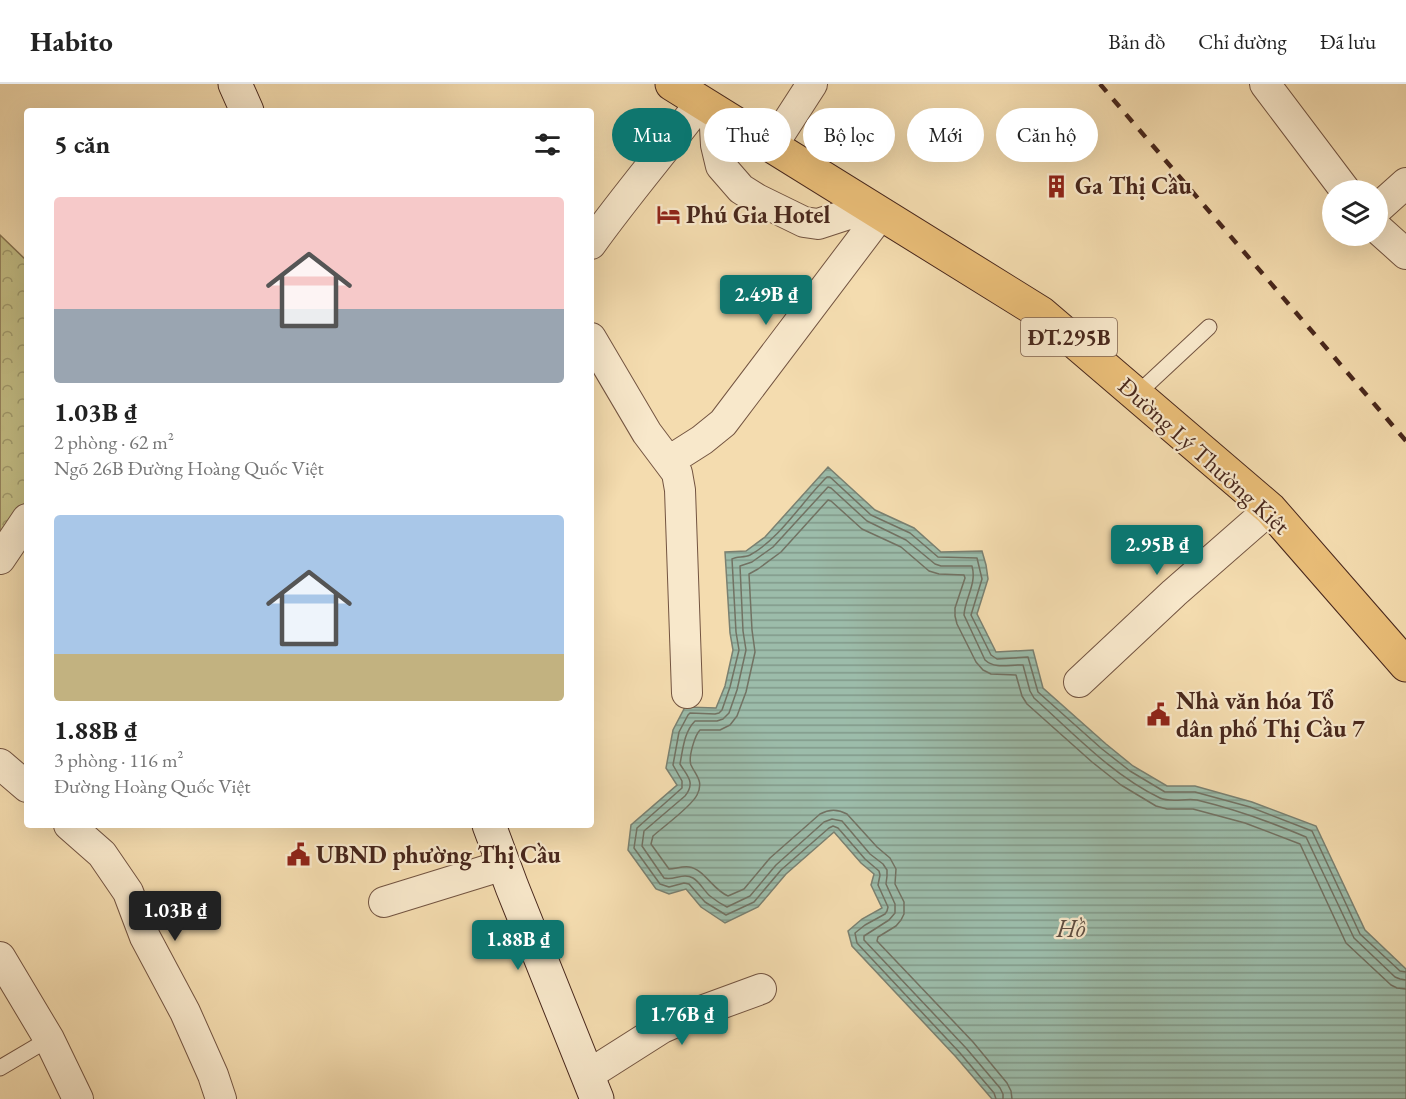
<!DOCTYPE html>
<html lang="vi">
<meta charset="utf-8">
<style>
:root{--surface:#fff;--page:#f6f6f6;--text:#222;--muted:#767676;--line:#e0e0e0;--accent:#0f766e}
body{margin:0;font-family:"EB Garamond",serif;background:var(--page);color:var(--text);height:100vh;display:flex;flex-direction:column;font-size:22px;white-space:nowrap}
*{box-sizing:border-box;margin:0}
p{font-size:20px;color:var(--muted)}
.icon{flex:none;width:33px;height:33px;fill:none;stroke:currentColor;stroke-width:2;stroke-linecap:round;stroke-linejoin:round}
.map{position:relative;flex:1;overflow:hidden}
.side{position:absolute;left:24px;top:24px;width:570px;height:720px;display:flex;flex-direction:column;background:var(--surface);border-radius:6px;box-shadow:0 6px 24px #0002}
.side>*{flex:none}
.top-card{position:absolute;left:612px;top:24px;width:570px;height:54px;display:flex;gap:12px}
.buttons{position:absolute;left:1322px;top:96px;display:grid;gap:12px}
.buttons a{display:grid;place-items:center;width:66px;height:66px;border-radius:50%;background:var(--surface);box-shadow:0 6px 24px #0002;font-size:30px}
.price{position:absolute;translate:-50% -51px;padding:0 14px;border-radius:6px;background:var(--accent);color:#fff;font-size:20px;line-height:39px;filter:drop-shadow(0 2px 3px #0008)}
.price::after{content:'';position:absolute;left:50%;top:36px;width:18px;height:14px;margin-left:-9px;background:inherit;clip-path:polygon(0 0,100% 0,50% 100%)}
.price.on{background:#222;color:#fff}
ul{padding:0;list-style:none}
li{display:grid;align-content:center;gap:12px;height:318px;padding:0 30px}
li span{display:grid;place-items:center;height:186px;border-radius:6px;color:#555}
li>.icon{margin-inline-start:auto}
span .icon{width:108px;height:108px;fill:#fffc;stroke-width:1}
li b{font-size:26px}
h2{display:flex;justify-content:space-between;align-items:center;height:72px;padding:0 30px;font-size:26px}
.tag{padding:0 21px;border-radius:27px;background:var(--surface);box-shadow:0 6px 24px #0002;font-size:21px;line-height:54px}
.tag.on{background:var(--accent);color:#fff}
header{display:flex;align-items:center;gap:36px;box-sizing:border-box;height:84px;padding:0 30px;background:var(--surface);border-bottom:2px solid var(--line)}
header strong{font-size:28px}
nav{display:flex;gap:33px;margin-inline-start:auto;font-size:21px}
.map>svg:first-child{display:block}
</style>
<header>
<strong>Habito</strong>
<nav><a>Bản đồ</a><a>Chỉ đường</a><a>Đã lưu</a></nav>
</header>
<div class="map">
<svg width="1406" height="1015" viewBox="0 0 1406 1015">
<defs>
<pattern id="forest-crowns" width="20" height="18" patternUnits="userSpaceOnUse" patternTransform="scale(1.5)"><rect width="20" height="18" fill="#c4be85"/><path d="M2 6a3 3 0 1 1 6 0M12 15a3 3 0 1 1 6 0" fill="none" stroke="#a19a6c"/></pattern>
<pattern id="water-rules" width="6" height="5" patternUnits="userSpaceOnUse" patternTransform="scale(1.5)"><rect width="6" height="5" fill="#9cbcaa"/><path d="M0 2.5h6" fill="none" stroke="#81998a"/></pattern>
</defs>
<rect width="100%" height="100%" fill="#f4dcaf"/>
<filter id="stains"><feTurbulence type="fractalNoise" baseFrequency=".00333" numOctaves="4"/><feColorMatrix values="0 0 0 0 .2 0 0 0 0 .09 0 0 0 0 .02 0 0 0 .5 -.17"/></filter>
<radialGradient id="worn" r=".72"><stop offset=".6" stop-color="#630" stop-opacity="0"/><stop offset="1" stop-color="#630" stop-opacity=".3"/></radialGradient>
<!-- forest -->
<path fill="url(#forest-crowns)" stroke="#867250" stroke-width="1.5" d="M0,151L27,177V420L0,462Z"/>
<!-- water -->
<path fill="url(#water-rules)" stroke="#7a8071" stroke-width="1.5" d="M828,383L875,426L914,444L941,468L982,467L986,481L988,495L977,530L996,568L1033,566L1043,604L1106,660L1133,682L1167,702H1195L1252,718L1316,742L1365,846L1406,885V1015H992L956,973L852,862L848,847L862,835L882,824L871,801L874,790L861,779L834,748L786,790L758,823L725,839L701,823L686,805L669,810L656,805L628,766L631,741L677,701L666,684L673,646L685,623L716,624L725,602L733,566L730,549L725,468L746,467L765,453Z"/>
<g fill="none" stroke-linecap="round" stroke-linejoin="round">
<!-- shore -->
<path stroke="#727263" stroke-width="1.5" d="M996,1015L994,1009L960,969L857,859L855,849L865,841L885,830L887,827L888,823L878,801L880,791L879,787L865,775L838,744L833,742L829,744L781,786L754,818L726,831L705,818L689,800L684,799L669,803L660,800L634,764L637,744L682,704V697L673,681L679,648L688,631L690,629L715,630L719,629L722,626L730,603L739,566L736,548L732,475C737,472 744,474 750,471C780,455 803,416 827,393H830L871,431L910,449L938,473L977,474L982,495L971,531L991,571L997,575L1028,573L1038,608L1102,665L1130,687L1165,708H1195L1250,723L1312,747L1360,850L1400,887L1406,888
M1003,1015V1010L1000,1004L966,964L864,856V852L889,836L895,829V820L886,800L887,792V786L883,780L870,770L842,737L832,735L824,738L776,781L750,812L727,823C721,820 715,816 710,812C704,807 700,798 693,794C683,788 674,797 664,794L642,762L644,747L685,712C696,698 687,692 680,680C683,665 684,648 695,637H717L723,635L729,629L737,606L746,566L743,547L740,482L752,478L773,463L828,403L831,404L867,437L906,456L935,480L941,482H972C977,500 965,514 964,531L985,576C996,586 1010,580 1023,581L1030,607L1034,614C1073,649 1112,691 1160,714C1171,719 1185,714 1197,716C1234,725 1271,738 1306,753L1354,854L1395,893L1400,895L1406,896
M1012,1015L1011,1007L1007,999L973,958L877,857L878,853L896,842L901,836L904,830V818L895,800L896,785L890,774L877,763L847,730C838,725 829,725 820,730L770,774L744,805L728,812C713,806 704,785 689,783C682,782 675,785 669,785L651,760L653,752C664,742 691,723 697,711C704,697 696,692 691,681C688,673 695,651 700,646H720L730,641L737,632L746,608L755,568L752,546L749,490L758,485L781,468L828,416L831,417L862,445L901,463L929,487L939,490L964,491L965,494L955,524V532L957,540L976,578L983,586L991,590L1016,591L1022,612L1027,620L1092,678L1121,701L1156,722L1167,725H1193L1245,739L1300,760L1346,859L1391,901L1397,904L1406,905"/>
<defs>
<path id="service" d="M1136,311L1209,243
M0,984L49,955"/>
<path id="minor" d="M1265,0L1345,106
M714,26L716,61L721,82L741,105L757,115L804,138L818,140L870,123
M772,62L812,0
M1377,125L1406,99
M1377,144L1406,170
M591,160C626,111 665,66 701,18
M591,254L647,349L677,389L680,406L687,609
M669,377L702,356L723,339L881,130
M0,475L27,435
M1079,598L1174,509L1270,425
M0,680L27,703
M69,741L102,770L128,808L145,853L185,928L213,991L221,1015
M384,818L504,781
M0,873L49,955L78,1015
M588,991L662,944L701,927L761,905"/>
<path id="secondary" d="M235,0L247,27
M489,741L512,803L597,1015"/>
<path id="primary" d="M672,0L1041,229L1270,425L1406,581"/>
</defs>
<!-- service casing -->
<use href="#service" stroke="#735441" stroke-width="17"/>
<!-- minor casing -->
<use href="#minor" stroke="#735441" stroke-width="32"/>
<!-- secondary casing -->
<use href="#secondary" stroke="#48271c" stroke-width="35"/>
<!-- primary casing -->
<use href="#primary" stroke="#48271c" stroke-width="35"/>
<!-- service -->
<use href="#service" stroke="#f8e8cb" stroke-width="15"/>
<!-- minor -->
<use href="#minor" stroke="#f8e8cb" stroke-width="30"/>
<!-- secondary -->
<use href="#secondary" stroke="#f8e8cb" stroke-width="33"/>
<!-- primary -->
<use href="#primary" stroke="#eabe78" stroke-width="33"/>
<!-- rail -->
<path stroke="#48271c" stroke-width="4.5" stroke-dasharray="10 10" stroke-linecap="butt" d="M1100,0L1406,357"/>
</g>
<!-- icons -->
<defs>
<symbol id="building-bare" viewBox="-9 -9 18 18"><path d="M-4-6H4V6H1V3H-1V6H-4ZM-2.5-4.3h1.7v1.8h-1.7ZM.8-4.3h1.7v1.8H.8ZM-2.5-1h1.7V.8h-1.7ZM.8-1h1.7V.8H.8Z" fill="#8f2418" stroke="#f8e8cb" stroke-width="2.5" paint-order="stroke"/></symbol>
<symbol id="hotel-bare" viewBox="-9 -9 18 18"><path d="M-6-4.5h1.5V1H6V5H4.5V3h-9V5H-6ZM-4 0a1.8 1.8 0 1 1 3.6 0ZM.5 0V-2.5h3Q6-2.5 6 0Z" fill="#8f2418" stroke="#f8e8cb" stroke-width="2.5" paint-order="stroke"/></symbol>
<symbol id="civic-bare" viewBox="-9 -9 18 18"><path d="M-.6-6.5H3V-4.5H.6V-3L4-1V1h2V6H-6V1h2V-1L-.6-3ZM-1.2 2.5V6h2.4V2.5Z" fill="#8f2418" stroke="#f8e8cb" stroke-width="2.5" paint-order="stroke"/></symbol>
</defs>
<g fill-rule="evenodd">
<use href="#building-bare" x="1040" y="86" width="33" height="33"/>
<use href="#hotel-bare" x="652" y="114" width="33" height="33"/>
<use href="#civic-bare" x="1142" y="614" width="33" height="33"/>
<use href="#civic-bare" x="282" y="754" width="33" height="33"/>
</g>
<g text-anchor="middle" stroke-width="4.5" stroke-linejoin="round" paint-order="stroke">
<!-- shield labels -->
<rect fill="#f8e8cb" stroke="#7d6150" stroke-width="1.5" x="1021" y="234" width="96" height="38" rx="4.5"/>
<g font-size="22" font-weight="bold" fill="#48271c">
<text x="1069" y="261">ĐT.295B</text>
</g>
<!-- poi labels -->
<g font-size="24" font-weight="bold" fill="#48271c" stroke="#f8e8cb" text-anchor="start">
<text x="1075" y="110">Ga Thị Cầu</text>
<text x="686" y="139">Phú Gia Hotel</text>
<text x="1176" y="625">Nhà văn hóa Tổ<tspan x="1176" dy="28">dân phố Thị Cầu 7</tspan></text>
<text x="316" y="779">UBND phường Thị Cầu</text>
</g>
<!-- street labels -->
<g font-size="24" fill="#48271c" stroke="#f8e8cb">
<text transform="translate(1204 372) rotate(42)" y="8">Đường Lý Thường Kiệt</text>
</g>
<!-- water labels -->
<g font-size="26" font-style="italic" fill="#5d4c40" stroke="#f8e8cb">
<text x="1071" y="853">Hồ</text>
</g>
</g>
<rect width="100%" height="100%" filter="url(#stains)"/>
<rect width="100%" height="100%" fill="url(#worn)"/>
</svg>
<div class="buttons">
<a><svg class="icon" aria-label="layers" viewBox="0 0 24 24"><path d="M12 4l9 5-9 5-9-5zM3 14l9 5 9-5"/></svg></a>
</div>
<b class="price" style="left:766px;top:242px">2.49B ₫</b>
<b class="price" style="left:1157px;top:492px">2.95B ₫</b>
<b class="price on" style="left:175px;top:858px">1.03B ₫</b>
<b class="price" style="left:518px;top:887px">1.88B ₫</b>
<b class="price" style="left:682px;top:962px">1.76B ₫</b>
<div class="top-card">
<a class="tag on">Mua</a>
<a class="tag">Thuê</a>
<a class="tag">Bộ lọc</a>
<a class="tag">Mới</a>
<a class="tag">Căn hộ</a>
</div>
<section class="side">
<h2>5 căn<svg class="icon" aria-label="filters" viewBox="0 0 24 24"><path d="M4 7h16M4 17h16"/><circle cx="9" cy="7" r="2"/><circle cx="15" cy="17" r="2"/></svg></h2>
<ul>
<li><span style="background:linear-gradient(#f6c9c9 60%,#9aa5b1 0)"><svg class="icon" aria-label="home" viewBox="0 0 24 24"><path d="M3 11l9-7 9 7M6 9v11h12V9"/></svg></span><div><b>1.03B ₫</b><p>2 phòng · 62 m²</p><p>Ngõ 26B Đường Hoàng Quốc Việt</p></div></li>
<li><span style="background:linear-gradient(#a9c7e8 75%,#c2b280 0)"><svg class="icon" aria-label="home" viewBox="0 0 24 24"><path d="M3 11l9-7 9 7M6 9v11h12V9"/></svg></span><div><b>1.88B ₫</b><p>3 phòng · 116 m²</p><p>Đường Hoàng Quốc Việt</p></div></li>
</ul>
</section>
</div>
